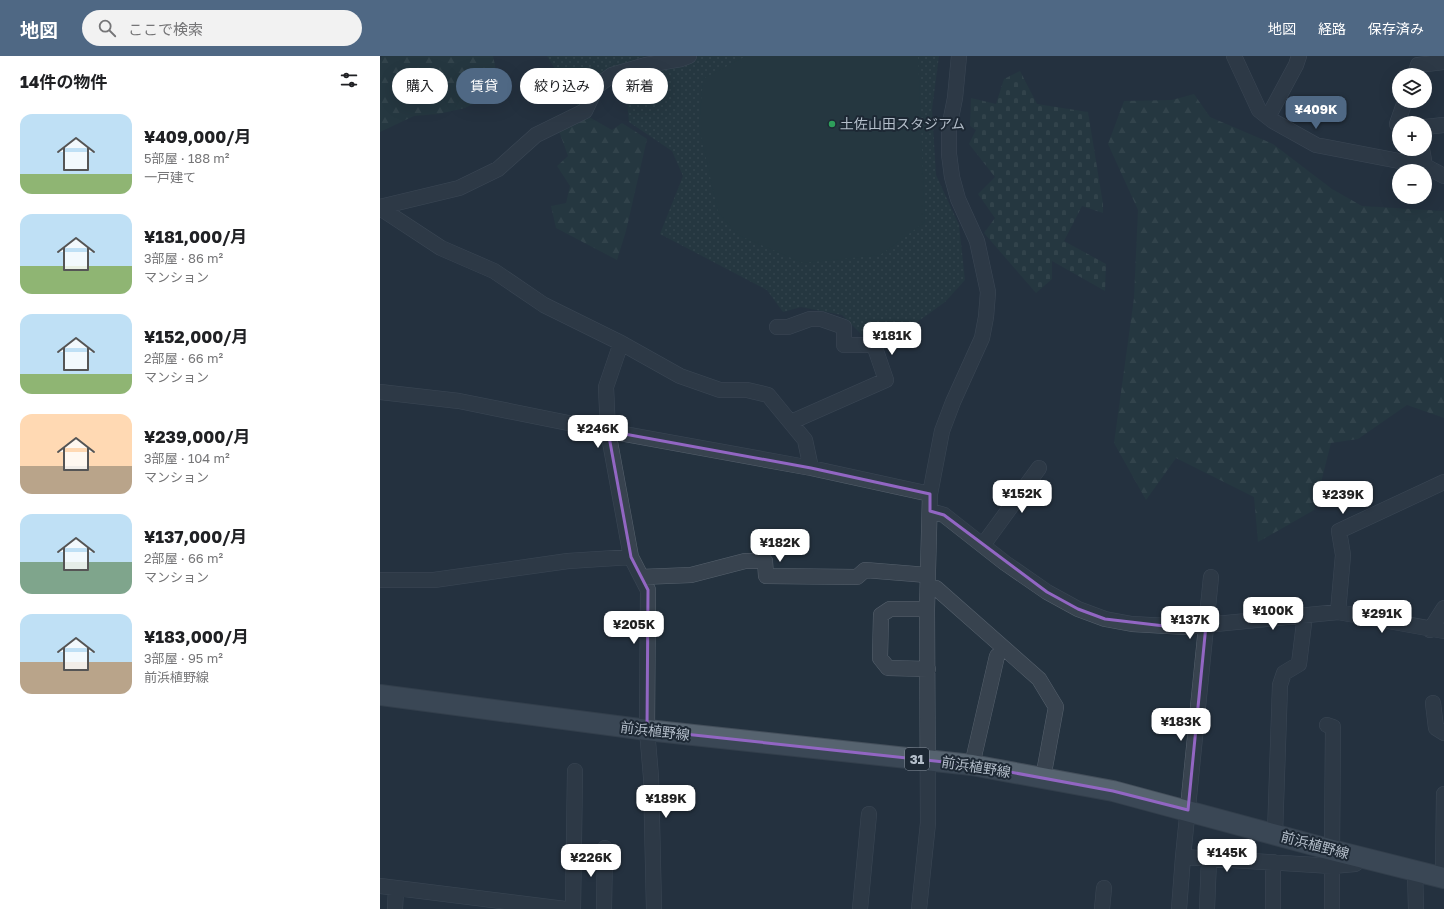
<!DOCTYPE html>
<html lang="ja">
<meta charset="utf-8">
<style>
:root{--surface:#fff;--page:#f2f2f2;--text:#202124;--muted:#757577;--accent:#4f6884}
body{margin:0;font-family:"Golos Text","Noto Sans JP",sans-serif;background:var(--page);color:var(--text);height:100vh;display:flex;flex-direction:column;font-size:15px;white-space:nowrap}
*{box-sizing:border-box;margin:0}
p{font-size:13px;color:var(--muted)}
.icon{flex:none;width:22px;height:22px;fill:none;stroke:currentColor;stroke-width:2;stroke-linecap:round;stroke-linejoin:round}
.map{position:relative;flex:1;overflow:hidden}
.panel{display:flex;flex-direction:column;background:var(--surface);width:380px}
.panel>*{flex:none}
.guide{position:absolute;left:12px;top:12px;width:380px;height:36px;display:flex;gap:8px}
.controls{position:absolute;left:1012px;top:12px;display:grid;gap:8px}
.controls a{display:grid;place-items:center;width:40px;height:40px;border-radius:50%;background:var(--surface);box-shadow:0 4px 16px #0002;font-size:20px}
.price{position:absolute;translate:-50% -34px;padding:0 9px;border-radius:8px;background:#fff;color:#222;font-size:13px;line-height:26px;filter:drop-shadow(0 1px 2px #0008)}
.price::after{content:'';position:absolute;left:50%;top:24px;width:12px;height:9px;margin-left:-6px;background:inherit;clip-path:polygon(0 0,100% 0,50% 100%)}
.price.current{background:var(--accent);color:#fff}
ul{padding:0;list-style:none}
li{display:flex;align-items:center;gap:12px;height:100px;padding:0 20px}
li span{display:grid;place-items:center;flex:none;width:112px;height:80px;border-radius:12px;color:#555}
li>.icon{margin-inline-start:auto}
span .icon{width:48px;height:48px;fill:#fffc;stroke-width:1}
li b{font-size:17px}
h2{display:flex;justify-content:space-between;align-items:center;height:48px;padding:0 20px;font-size:17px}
.tag{padding:0 14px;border-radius:18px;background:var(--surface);box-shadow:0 4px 16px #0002;font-size:14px;line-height:36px}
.tag.current{background:var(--accent);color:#fff}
header{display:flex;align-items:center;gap:24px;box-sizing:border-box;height:56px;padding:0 20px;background:var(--accent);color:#fff}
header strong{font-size:19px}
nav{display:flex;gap:22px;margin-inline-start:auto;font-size:14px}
.search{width:280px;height:36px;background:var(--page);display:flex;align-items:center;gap:10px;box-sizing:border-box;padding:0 14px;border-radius:22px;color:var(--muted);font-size:15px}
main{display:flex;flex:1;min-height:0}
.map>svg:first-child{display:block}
</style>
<header>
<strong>地図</strong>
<div class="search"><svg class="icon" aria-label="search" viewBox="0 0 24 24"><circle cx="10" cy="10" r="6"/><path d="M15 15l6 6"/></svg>ここで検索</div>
<nav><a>地図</a><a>経路</a><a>保存済み</a></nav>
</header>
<main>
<section class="panel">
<h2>14件の物件<svg class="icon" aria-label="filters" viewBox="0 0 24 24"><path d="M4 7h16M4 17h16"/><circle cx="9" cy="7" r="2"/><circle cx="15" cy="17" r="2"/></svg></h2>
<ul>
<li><span style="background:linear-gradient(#bfe0f5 75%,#8fb573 0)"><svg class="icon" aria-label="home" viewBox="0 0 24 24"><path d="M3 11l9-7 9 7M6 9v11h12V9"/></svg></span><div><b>¥409,000/月</b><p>5部屋 · 188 m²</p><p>一戸建て</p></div></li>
<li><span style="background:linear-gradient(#bfe0f5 65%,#8fb573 0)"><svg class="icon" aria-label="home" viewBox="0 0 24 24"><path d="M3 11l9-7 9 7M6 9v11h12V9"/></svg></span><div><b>¥181,000/月</b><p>3部屋 · 86 m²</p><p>マンション</p></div></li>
<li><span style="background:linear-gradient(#bfe0f5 75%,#8fb573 0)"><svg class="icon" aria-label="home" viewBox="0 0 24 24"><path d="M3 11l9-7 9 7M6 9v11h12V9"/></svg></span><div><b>¥152,000/月</b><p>2部屋 · 66 m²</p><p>マンション</p></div></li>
<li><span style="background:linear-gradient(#ffd9b3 65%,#b9a48a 0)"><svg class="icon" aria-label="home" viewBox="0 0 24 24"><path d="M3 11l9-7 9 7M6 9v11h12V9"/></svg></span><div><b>¥239,000/月</b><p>3部屋 · 104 m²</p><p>マンション</p></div></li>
<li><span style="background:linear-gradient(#bfe0f5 60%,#7fa58c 0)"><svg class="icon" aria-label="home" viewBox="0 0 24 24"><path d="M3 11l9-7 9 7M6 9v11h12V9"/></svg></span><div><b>¥137,000/月</b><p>2部屋 · 66 m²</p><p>マンション</p></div></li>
<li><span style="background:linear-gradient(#bfe0f5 60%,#b9a48a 0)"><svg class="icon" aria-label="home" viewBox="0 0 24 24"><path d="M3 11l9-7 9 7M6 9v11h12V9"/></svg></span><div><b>¥183,000/月</b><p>3部屋 · 95 m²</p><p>前浜植野線</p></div></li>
</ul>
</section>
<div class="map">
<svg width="1064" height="853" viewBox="0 0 1064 853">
<defs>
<pattern id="grass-dots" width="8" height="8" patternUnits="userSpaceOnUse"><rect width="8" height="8" fill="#263f40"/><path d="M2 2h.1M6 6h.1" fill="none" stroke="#43595a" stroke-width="1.8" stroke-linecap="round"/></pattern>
<pattern id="forest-firs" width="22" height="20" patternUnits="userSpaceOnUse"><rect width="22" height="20" fill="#263f40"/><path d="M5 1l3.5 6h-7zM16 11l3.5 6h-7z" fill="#43595a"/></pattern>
<pattern id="cemetery-stones" width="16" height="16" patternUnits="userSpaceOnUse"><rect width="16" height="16" fill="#263f40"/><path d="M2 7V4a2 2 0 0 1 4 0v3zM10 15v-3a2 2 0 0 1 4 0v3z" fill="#43595a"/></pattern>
</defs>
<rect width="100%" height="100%" fill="#24323f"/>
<!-- grass -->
<path fill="url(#grass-dots)" d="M167,0H266L239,9L212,28L199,52Z
M319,0H559L552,53L556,119L579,169L585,224L565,246L529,272L486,283L462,259L421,251L403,256L387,234L280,178L303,120L292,95L249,66L245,23Z"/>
<!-- forest -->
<path fill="url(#forest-firs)" d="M2,0H113L117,19L104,42L85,52L58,58L34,60L0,76V5Z
M814,38L830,61L893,88L952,133L982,150L1064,155V362L1027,349L978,383L951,387L934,454L878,486L874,441L796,402L766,444L734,387L754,242L758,154L728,88L744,45L792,44Z
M209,61L232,74L242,67L267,83L246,175L237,204L176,172L171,150L186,147L190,130L177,110L188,100L179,75Z"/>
<!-- cemetery -->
<path fill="url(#cemetery-stones)" d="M640,15L657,48L708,56L723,148V157L702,150L684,185L726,208L725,235L672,205V223L656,237L604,177L615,162L598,138L615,121L589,88L596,74L590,70L591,42L616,48L624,23Z"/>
<!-- garden -->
<path fill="#263f40" d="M366,0H538L545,166L500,199L423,207L358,179L338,156L319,71L323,23Z"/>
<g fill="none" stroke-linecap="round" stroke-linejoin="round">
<defs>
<path id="minor" d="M854,0L879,54L893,65L936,89L1045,110L1064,120
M1035,19L1038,9L1064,6
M888,61L916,9L919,0
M1019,68H1017L1025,45
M1045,71L1064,69
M1042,93L1045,110
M0,151L79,132L118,113L156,79L205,55L217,30L232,19L266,9L301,3L309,0
M0,152L61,192L114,215L164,249L241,287L300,320L340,334H367L388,339L425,384L431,412
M397,271H408L430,263H441L464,271V289H494L506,324L411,366
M241,287L226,331L228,375L251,501L268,534L267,674L271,721L274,853
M0,336L79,345L228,375L431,412L550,438
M550,455L564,459L625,507L667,536L698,553L725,563L752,568L805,571L958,556L1064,575
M603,489L659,412
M261,521L311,519L365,505H385L386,520L477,521L485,514L547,519
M0,524H54L188,505L251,501
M548,532H556L659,623L676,651L663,722
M547,553H510L501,559L500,602L508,612L548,613
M958,556L963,499L959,475L1064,426
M1050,574L1064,552
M1053,647L1056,672L1064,677
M947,669L953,671L952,794
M592,709L617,600
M895,778L900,629L904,617L919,608L925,559
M803,801L952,810L975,808L984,801
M893,806V853
M1035,814L1036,853
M1063,821L1064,738
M0,830L185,853
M15,853L16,832
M193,853L195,715
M224,853L225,792
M480,853L489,758
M539,853L548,767L547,553L550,438L562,375L573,346L602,282L606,261L608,236L597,185L578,143L572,121L569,98V72L575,42L579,0
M722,853L724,832
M799,853L803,801L831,521
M827,853L829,803
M952,853V810"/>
<path id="major" d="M0,639L267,674L592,709L733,735L952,794L1064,822"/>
</defs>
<!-- minor casing -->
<use href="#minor" stroke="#56616d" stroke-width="16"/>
<!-- major casing -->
<use href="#major" stroke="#444f5b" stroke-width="22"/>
<!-- minor -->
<use href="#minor" stroke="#38434f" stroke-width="15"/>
<!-- major -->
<use href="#major" stroke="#56636f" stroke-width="20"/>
</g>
<!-- marked area -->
<path d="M0 0H1064V853H0ZM228,375L431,412L550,438V455L564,459L667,536L698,553L725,563L793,571L826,569L808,754L733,735L592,709L267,674L268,534L251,501Z" fill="#24323f" fill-opacity=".55" fill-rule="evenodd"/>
<path fill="none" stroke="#9266c3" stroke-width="3" stroke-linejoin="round" d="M228,375L431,412L550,438V455L564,459L667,536L698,553L725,563L793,571L826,569L808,754L733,735L592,709L267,674L268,534L251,501Z"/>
<!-- markers -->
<circle fill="#2e9e5b" stroke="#1d2834" stroke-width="1.5" cx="452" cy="68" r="4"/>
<g text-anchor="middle" stroke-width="4" stroke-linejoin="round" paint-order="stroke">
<!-- shield labels -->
<rect fill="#1d2834" stroke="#87919d" stroke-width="1" x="525" y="692" width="24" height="22" rx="3"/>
<g font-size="13" font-weight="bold" fill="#b4beca">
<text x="537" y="708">31</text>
</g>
<!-- poi labels -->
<g font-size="14" fill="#b4beca" stroke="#1d2834" text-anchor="start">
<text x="460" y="73">土佐山田スタジアム</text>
</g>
<!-- street labels -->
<g font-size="14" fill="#b4beca" stroke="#1d2834">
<text transform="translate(275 675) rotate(7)" y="5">前浜植野線</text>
<text transform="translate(596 711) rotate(9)" y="5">前浜植野線</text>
<text transform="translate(935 789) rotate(15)" y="5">前浜植野線</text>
</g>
</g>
</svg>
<div class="controls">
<a><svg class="icon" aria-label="layers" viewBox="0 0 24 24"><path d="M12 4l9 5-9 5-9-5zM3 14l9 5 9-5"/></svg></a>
<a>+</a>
<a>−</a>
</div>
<b class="price current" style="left:936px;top:74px">¥409K</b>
<b class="price" style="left:512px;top:300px">¥181K</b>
<b class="price" style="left:218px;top:393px">¥246K</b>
<b class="price" style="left:642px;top:458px">¥152K</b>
<b class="price" style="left:963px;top:459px">¥239K</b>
<b class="price" style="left:400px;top:507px">¥182K</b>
<b class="price" style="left:893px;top:575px">¥100K</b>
<b class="price" style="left:1002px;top:578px">¥291K</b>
<b class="price" style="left:810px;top:584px">¥137K</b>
<b class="price" style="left:254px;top:589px">¥205K</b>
<b class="price" style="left:801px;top:686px">¥183K</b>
<b class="price" style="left:286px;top:763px">¥189K</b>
<b class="price" style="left:847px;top:817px">¥145K</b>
<b class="price" style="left:211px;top:822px">¥226K</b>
<div class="guide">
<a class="tag">購入</a>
<a class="tag current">賃貸</a>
<a class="tag">絞り込み</a>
<a class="tag">新着</a>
</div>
</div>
</main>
